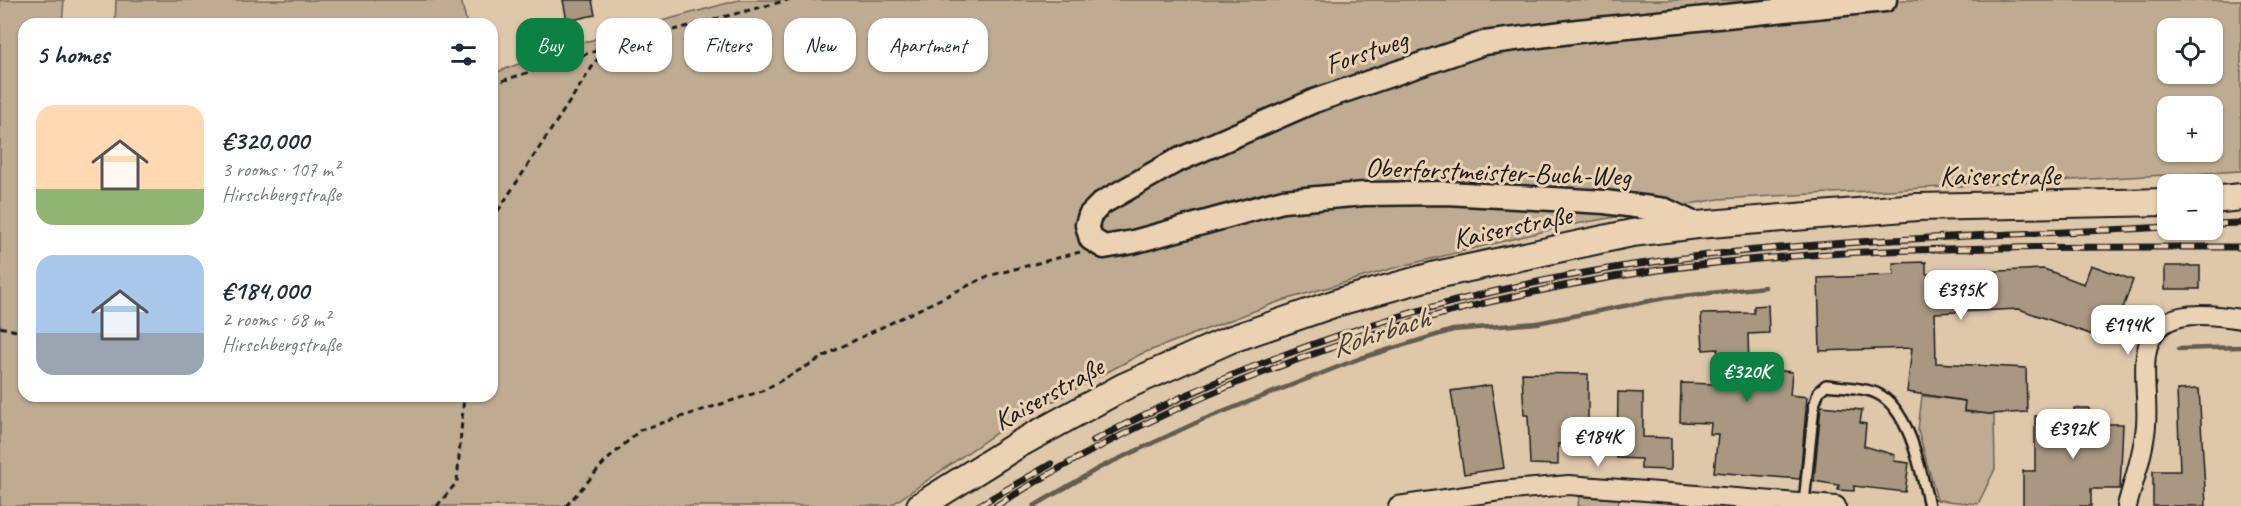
<!DOCTYPE html>
<meta charset="utf-8">
<style>
:root{--surface:#fff;--page:#f2f2f3;--text:#1f2937;--muted:#747a83;--accent:#0b8043}
body{margin:0;font-family:Caveat,sans-serif;background:var(--page);color:var(--text);height:100vh;display:flex;flex-direction:column;font-size:22px;white-space:nowrap}
*{box-sizing:border-box;margin:0}
p{font-size:20px;color:var(--muted)}
.icon{flex:none;width:33px;height:33px;fill:none;stroke:currentColor;stroke-width:2;stroke-linecap:round;stroke-linejoin:round}
.map{position:relative;flex:1;overflow:hidden}
.drawer{position:absolute;left:18px;top:18px;width:480px;height:384px;display:flex;flex-direction:column;background:var(--surface);border-radius:18px;box-shadow:0 2px 4px #0004}
.drawer>*{flex:none}
.hud{position:absolute;left:516px;top:18px;width:570px;height:54px;display:flex;gap:12px}
.controls{position:absolute;left:2157px;top:18px;display:grid;gap:12px}
.controls a{display:grid;place-items:center;width:66px;height:66px;border-radius:12px;background:var(--surface);box-shadow:0 2px 4px #0004;font-size:30px}
.price{position:absolute;translate:-50% -51px;padding:0 14px;border-radius:12px;background:#fff;color:#222;font-size:20px;line-height:39px;filter:drop-shadow(0 2px 3px #0008)}
.price::after{content:'';position:absolute;left:50%;top:36px;width:18px;height:14px;margin-left:-9px;background:inherit;clip-path:polygon(0 0,100% 0,50% 100%)}
.price.current{background:var(--accent);color:#fff}
ul{padding:0;list-style:none}
li{display:flex;align-items:center;gap:18px;height:150px;padding:0 18px}
li span{display:grid;place-items:center;flex:none;width:168px;height:120px;border-radius:18px;color:#555}
li>.icon{margin-inline-start:auto}
span .icon{width:72px;height:72px;fill:#fffc;stroke-width:1}
li b{font-size:26px}
h2{display:flex;justify-content:space-between;align-items:center;height:72px;padding:0 18px;font-size:26px}
.chip{padding:0 21px;border-radius:18px;background:var(--surface);box-shadow:0 2px 4px #0004;font-size:21px;line-height:54px}
.chip.current{background:var(--accent);color:#fff}
.map>svg:first-child{display:block}
</style>
<div class="map">
<svg width="2241" height="506" viewBox="0 0 2241 506">
<rect width="100%" height="100%" fill="#dfc7aa"/>
<filter id="ink" filterUnits="userSpaceOnUse"><feTurbulence type="fractalNoise" baseFrequency=".0167" numOctaves="2"/><feDisplacementMap in="SourceGraphic" scale="12" xChannelSelector="R" yChannelSelector="G"/><feConvolveMatrix kernelMatrix="1 2 1 2 8 2 1 2 1" color-interpolation-filters="sRGB"/></filter>
<g filter="url(#ink)">
<!-- green -->
<path fill="#beab92" stroke="#6d6457" stroke-width="1.5" fill-rule="evenodd" d="M0,0H64L62,24H24V396H492V74L559,49L739,0H2241V171L1719,199L1570,225L1394,268L1278,302L1141,354L1005,427L890,506H0ZM2168,28H2212V74H2168ZM2168,106H2212V152H2168Z
M116,0H461L467,24H115Z
M1922,396L1965,401L1964,412L1994,414L1995,469L1978,504L1937,500L1918,430Z
M1579,497L1619,499L1618,506H1578Z"/>
<g fill="none" stroke-linecap="round" stroke-linejoin="round">
<!-- stream -->
<path stroke="#645b50" stroke-width="4.5" d="M2178,349L2241,347
M1034,506L1099,468L1202,420L1361,358L1453,330L1537,323L1665,298L1765,287"/>
</g>
<!-- building -->
<path fill="#a99782" stroke="#1c1c1c" stroke-width="1.5" d="M563,0H592L595,15L567,21Z
M1926,262V274L2044,269L2084,284L2091,265L2133,280L2114,333L2107,331L2104,339L2019,309L1935,313L1936,363L2026,368L2027,412L1989,414L1964,411L1965,401L1907,392L1912,348L1820,351L1818,278L1894,275L1893,263Z
M2165,266H2200V289H2165Z
M1768,305L1769,333L1748,334L1749,368L1792,372L1790,395L1807,397L1800,479L1714,472L1718,434H1710L1711,423L1680,422L1681,383L1715,384L1718,349L1703,350L1701,314L1754,313V306Z
M1522,373L1588,374V444H1558V465L1530,464L1528,415H1524Z
M1491,385L1504,468L1464,474L1451,391Z
M2199,389L2206,506H2153V471H2180L2177,390Z
M1618,392L1643,393V437L1671,438V470L1641,469V459L1617,458Z
M1821,406L1862,410L1860,423L1866,424L1864,446L1895,455L1894,461L1909,463L1905,492L1854,486V491L1838,490L1839,485L1814,481Z
M2074,408H2089V424H2123L2120,489H2091V506H2023V471H2035V416L2075,415Z"/>
<g fill="none" stroke-linecap="round" stroke-linejoin="round">
<defs>
<path id="service" d="M1804,503L1814,405L1819,391L1826,385C1841,387 1862,387 1876,393C1910,408 1921,472 1929,506"/>
<path id="minor" d="M1398,506L1500,491L1569,485L1836,506
M2127,506C2134,479 2144,452 2146,425C2148,401 2143,378 2146,355C2153,305 2206,314 2241,319"/>
<path id="tertiary" d="M1697,225L1665,210L1605,202L1447,193L1364,194L1283,201L1133,242L1104,247L1091,239L1087,225L1090,215L1102,203L1174,162L1314,101L1484,43L1578,31L1885,0"/>
<path id="secondary" d="M2212,200L2241,197
M920,506L1019,444L1123,387L1229,340L1342,301L1436,275L1632,233L1697,225L1917,207L2168,202"/>
</defs>
<!-- service casing -->
<use href="#service" stroke="#1c1c1c" stroke-width="14"/>
<!-- minor casing -->
<use href="#minor" stroke="#1c1c1c" stroke-width="22"/>
<!-- tertiary casing -->
<use href="#tertiary" stroke="#1c1c1c" stroke-width="27"/>
<!-- secondary casing -->
<use href="#secondary" stroke="#1c1c1c" stroke-width="30"/>
<!-- path -->
<path stroke="#1c1c1c" stroke-width="3" stroke-dasharray="6 4.5" stroke-linecap="butt" d="M492,84L605,48L788,0
M492,220L604,49
M0,327L24,333
M437,506L457,482L464,396
M566,506L604,463L640,430L762,391L843,346L988,276L1080,252"/>
<!-- service -->
<use href="#service" stroke="#ebd2b3" stroke-width="9"/>
<!-- minor -->
<use href="#minor" stroke="#ebd2b3" stroke-width="18"/>
<!-- tertiary -->
<use href="#tertiary" stroke="#ebd2b3" stroke-width="22"/>
<!-- secondary -->
<use href="#secondary" stroke="#ebd2b3" stroke-width="26"/>
<defs>
<path id="rail" d="M2212,224L2241,223
M1093,441C1270,346 1469,286 1668,260C1833,238 2001,236 2168,227
M978,506L1051,464
M996,506C1211,371 1464,290 1716,263C1890,245 2066,247 2241,247"/>
</defs>
<!-- rail casing -->
<use href="#rail" stroke="#1c1c1c" stroke-width="7"/>
<!-- rail -->
<use href="#rail" stroke="#ebd2b3" stroke-width="4.5" stroke-dasharray="14" stroke-linecap="butt"/>
</g>
</g>
<g text-anchor="middle" stroke-width="6" stroke-linejoin="round" paint-order="stroke">
<!-- street labels -->
<g font-size="28" fill="#1c1c1c" stroke="#ebd2b3">
<text transform="translate(1366 51) rotate(-19)" y="10">Forstweg</text>
<text transform="translate(1498 171) rotate(2)" y="10">Oberforstmeister-Buch-Weg</text>
<text x="2000" y="185">Kaiserstraße</text>
<text transform="translate(1512 226) rotate(-12)" y="10">Kaiserstraße</text>
<text transform="translate(1048 393) rotate(-29)" y="10">Kaiserstraße</text>
</g>
<!-- water labels -->
<g font-size="30" font-style="italic" fill="#46413a" stroke="#ebd2b3">
<text transform="translate(1380 332) rotate(-18)" y="10">Rohrbach</text>
</g>
</g>
</svg>
<div class="controls">
<a><svg class="icon" aria-label="locate" viewBox="0 0 24 24"><circle cx="12" cy="12" r="6"/><path d="M12 2v4M12 18v4M2 12h4M18 12h4"/></svg></a>
<a>+</a>
<a>−</a>
</div>
<b class="price" style="left:1961px;top:321px">€395K</b>
<b class="price" style="left:2128px;top:356px">€194K</b>
<b class="price current" style="left:1747px;top:403px">€320K</b>
<b class="price" style="left:2073px;top:460px">€392K</b>
<b class="price" style="left:1598px;top:468px">€184K</b>
<div class="hud">
<a class="chip current">Buy</a>
<a class="chip">Rent</a>
<a class="chip">Filters</a>
<a class="chip">New</a>
<a class="chip">Apartment</a>
</div>
<section class="drawer">
<h2>5 homes<svg class="icon" aria-label="filters" viewBox="0 0 24 24"><path d="M4 7h16M4 17h16"/><circle cx="9" cy="7" r="2"/><circle cx="15" cy="17" r="2"/></svg></h2>
<ul>
<li><span style="background:linear-gradient(#ffd9b3 70%,#8fb573 0)"><svg class="icon" aria-label="home" viewBox="0 0 24 24"><path d="M3 11l9-7 9 7M6 9v11h12V9"/></svg></span><div><b>€320,000</b><p>3 rooms · 107 m²</p><p>Hirschbergstraße</p></div></li>
<li><span style="background:linear-gradient(#a9c7e8 65%,#9aa5b1 0)"><svg class="icon" aria-label="home" viewBox="0 0 24 24"><path d="M3 11l9-7 9 7M6 9v11h12V9"/></svg></span><div><b>€184,000</b><p>2 rooms · 68 m²</p><p>Hirschbergstraße</p></div></li>
</ul>
</section>
</div>
